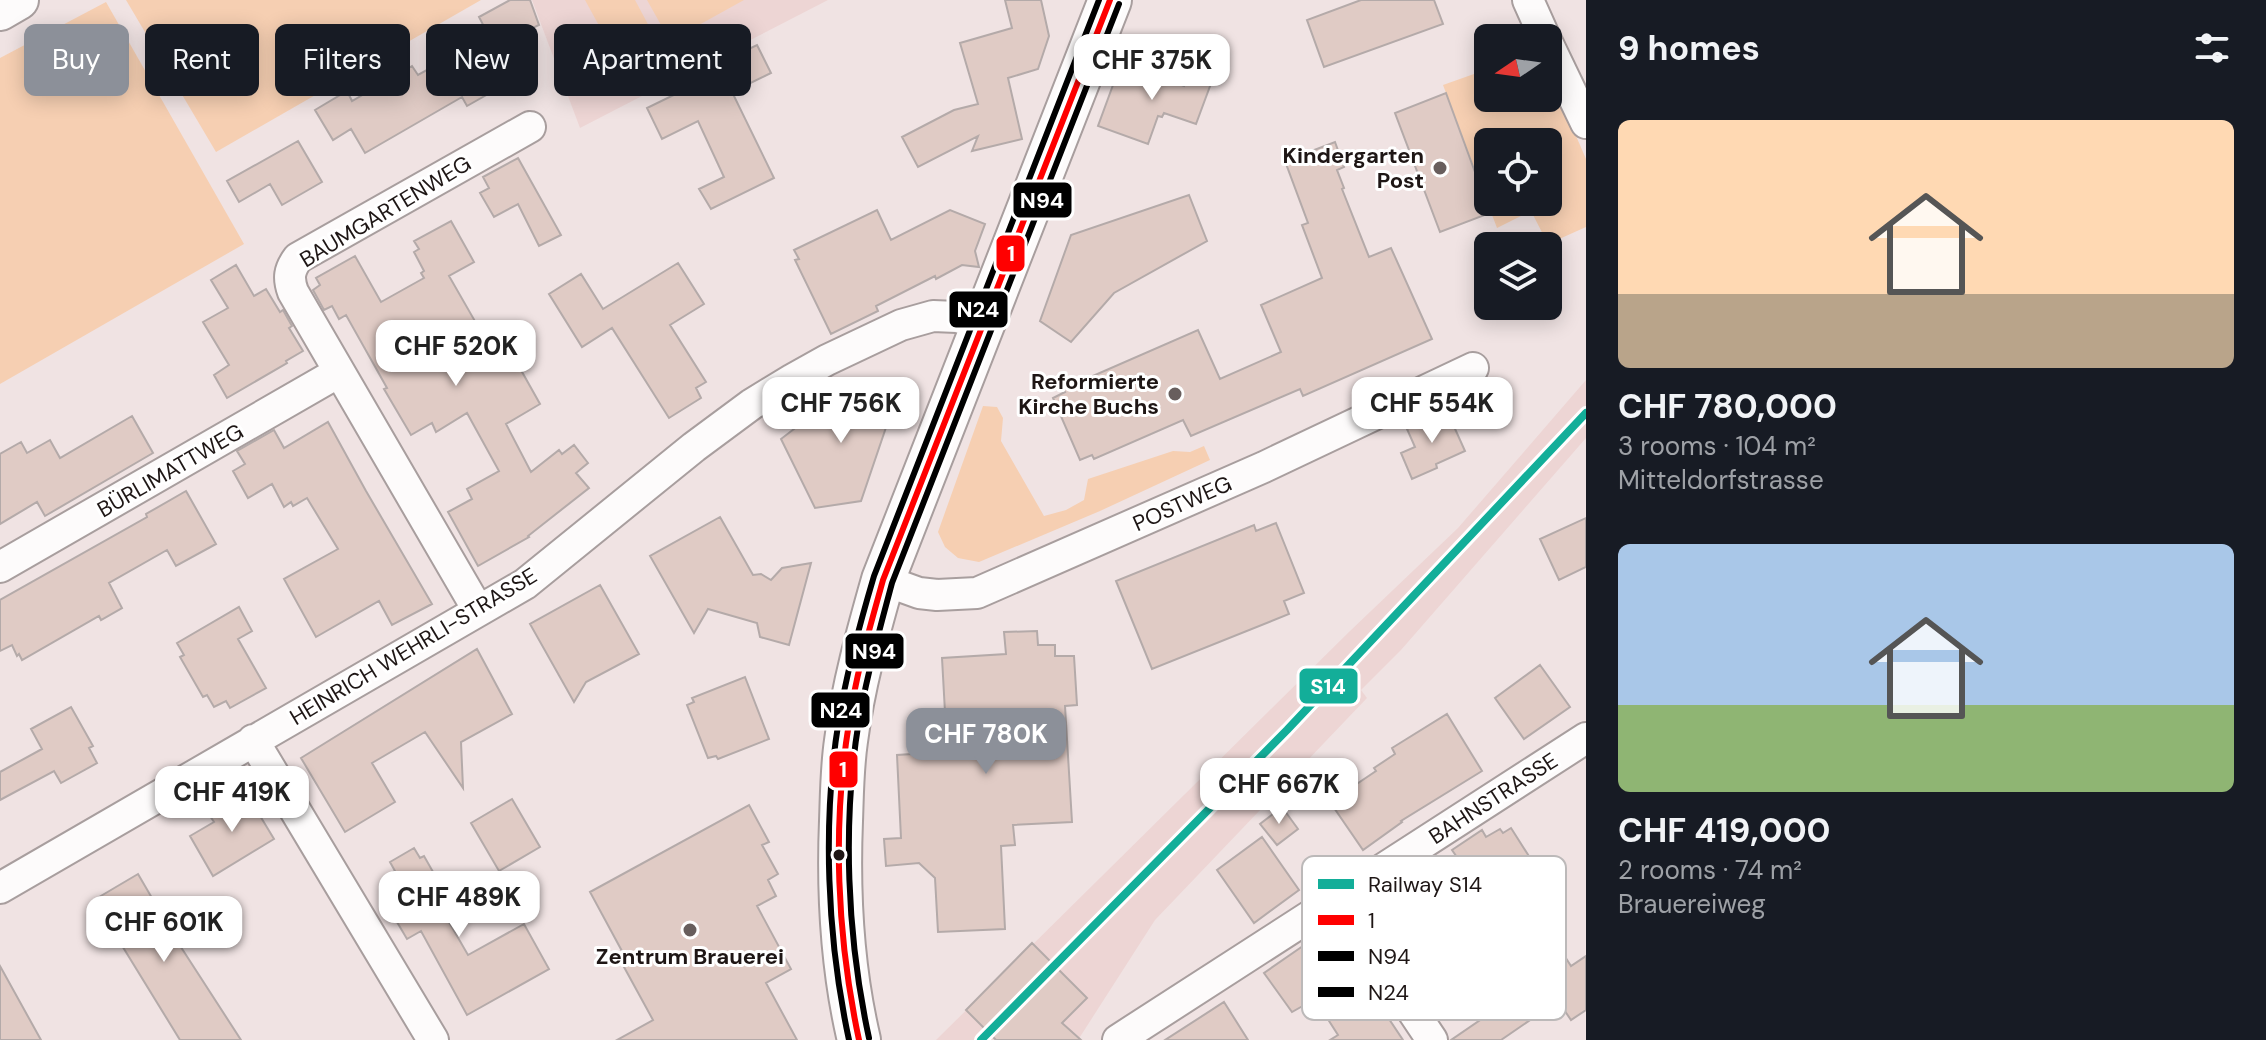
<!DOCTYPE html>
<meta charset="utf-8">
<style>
:root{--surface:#171b24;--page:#242831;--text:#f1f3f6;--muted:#9ea1a6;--accent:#8c9099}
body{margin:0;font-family:"DM Sans",sans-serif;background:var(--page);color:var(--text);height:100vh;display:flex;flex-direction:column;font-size:30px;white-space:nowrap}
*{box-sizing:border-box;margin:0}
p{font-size:26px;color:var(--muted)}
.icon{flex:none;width:44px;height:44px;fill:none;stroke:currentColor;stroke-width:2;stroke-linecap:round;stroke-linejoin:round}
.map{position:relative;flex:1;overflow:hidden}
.sheet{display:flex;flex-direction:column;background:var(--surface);width:680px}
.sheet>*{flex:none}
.hud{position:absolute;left:24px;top:24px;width:760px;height:72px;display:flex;gap:16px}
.needle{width:52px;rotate:257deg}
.tools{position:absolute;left:1474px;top:24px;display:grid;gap:16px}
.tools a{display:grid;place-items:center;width:88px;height:88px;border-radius:12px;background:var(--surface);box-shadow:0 4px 20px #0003;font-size:40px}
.price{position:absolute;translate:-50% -68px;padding:0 18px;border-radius:16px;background:#fff;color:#222;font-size:26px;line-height:52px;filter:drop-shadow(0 2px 4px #0008)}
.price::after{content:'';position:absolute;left:50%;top:48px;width:24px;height:18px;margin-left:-12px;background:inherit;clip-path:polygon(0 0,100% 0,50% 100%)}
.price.selected{background:var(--accent);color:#fff}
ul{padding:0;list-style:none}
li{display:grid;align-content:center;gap:16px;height:424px;padding:0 32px}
li span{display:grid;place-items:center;height:248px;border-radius:12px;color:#555}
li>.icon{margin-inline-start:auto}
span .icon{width:144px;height:144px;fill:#fffc;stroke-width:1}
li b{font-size:34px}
h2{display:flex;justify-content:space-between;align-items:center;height:96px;padding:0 32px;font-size:34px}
.tag{padding:0 28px;border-radius:12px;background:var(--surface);box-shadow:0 4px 20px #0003;font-size:28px;line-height:72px}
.tag.selected{background:var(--accent);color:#fff}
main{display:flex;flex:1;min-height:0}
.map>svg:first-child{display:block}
</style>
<main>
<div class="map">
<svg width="1586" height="1040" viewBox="0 0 1586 1040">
<rect width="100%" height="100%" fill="#f0e3e3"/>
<!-- built -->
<path fill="#edd5d4" d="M532,0H828L580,128Z
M1586,380V438L1401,650L1361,690L1367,698L1155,920L1078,1040H936L1350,631L1458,528Z"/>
<!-- green -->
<path fill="#f6cfb2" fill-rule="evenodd" d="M126,0H481L216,152Z
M585,0H635L658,43L620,64Z
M647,0H744L670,41Z
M106,2L244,244L0,384V58Z
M1488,69V98H1548V71L1586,159V227L1548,244L1531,211L1497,228L1443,85ZM1488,142H1548V202H1488Z
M983,406L997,407L1003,418L1001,441L1044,516L1066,510L1084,500L1088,479L1173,451L1190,452L1204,446L1210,460L1100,511L979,562L958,558L945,547L938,532Z"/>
<!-- building -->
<path fill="#e0cbc5" stroke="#b4aaa9" stroke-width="2" d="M510,0H530L539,25L499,44L514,71L510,74L513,80L467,106L462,97L365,153L351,129L333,140L315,110L347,91L352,101L412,66L418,75L489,36L479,17Z
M1005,0H1041L1049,36L1038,69L1008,78L1022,139L972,151L978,136L918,167L902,137L954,110L978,104L960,43L1012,28Z
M1361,0H1434L1443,24L1324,67L1307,20Z
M757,45L771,73L732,92L774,178L711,209L699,189L724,177L698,121L662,139L647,108L682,91L680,86L731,61L730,58Z
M1120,66L1145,76L1147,72L1184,86L1190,69L1213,78L1196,124L1164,113L1162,117L1158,116L1148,144L1098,126Z
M1446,93L1490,213L1440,232L1395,113Z
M298,141L322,182L282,205L270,184L239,202L227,181Z
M1335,142L1344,167L1337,170L1344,188L1342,189L1369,257L1391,248L1432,339L1303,396L1300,389L1191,436L1183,420L1094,459L1092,455L1080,460L1053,398L1065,392L1063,389L1198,330L1220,379L1281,352L1261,305L1322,278L1302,225L1308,223L1285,161Z
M518,158L561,235L539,246L518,204L494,217L480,193L489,188L483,177Z
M1189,195L1207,241L1114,293L1071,342L1040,321L1071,235Z
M877,210L891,240L950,210L985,224L975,251L979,267L962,265L936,279L935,276L876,306L878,311L831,334L795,260L799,259L794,250Z
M451,221L474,262L449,276L484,337L498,329L540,404L506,424L531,472L559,450L562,454L574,445L588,463L576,473L589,488L528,536L529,537L478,566L448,512L472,499L467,489L499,471L467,413L436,432L432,423L411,435L384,389L387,388L346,315L339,319L332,306L324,310L313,290L320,285L316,278L355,256L381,302L424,278L421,273L424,271L414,252L419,249L414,241Z
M678,263L704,304L670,325L706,382L696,388L701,398L669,418L612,328L582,347L549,294L581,274L603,309Z
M236,265L254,296L266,289L280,312L283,310L292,326L289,328L303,351L286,361L287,363L227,398L214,375L229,365L203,322L228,308L211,280Z
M884,380L897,395L861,501L815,508L781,439L820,409Z
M1447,411L1465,451L1436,464L1437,468L1412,479L1401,453L1415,447L1407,429Z
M132,416L153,453L45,516L37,502L0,524V454L21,442L27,453L50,440L60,458Z
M328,422L366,491L432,604L392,625L379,601L316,637L284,579L338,549L307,498L293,506L291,502L284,507L272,484L248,498L233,471L245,464L237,451L274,430L284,448Z
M186,491L216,544L176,566L167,550L109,583L122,608L101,620L99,616L22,660L19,654L17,656L12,645L0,651V600L147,517L146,514Z
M720,517L753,575L761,574L771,580L782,568L811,563L789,645L760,637L757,623L708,609L694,633L650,556Z
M1586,518V567L1559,580L1540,539Z
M1276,523L1304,593L1284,601L1289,614L1152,669L1116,581L1254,525L1256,531Z
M600,585L639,654L586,682L574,702L530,624Z
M239,607L252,631L238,639L266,688L230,708L226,701L214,707L207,695L203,697L180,657L184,655L177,643Z
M1037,631L1038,645H1055V656H1074L1077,705L1065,706L1072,822L1013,825L1015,845L1001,846L1005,929L938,932L935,878L919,863L886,866L884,839L901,838L897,755L912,754L911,745L940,744V720L945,712L942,658L1006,654L1004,632Z
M477,649L512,714L461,742L463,788L425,732L372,763L395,802L345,832L301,758Z
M1540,665L1570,707L1524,739L1495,698Z
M745,677L769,739L718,759L716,756L708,758L687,705L694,702L692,698Z
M71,707L93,746L89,748L97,763L61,783L54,771L0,800V772L42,749L31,729Z
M1447,714L1482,771L1401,821L1402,822L1363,850L1330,802L1376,771L1374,768L1395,754L1392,748Z
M245,791L274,839L213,876L190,836L214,822L208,813Z
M512,799L540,847L499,871L471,823Z
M749,805L769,842L762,845L778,874L768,880L776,896L757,906L791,969L766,983L797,1040H617L653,1020L618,956L623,953L590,892Z
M1282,807L1298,829L1277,845L1260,824Z
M1511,828L1532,861L1524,866L1526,868L1491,891L1486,883L1438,914L1448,929L1410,954L1402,942L1399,944L1373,906L1414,878L1422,889L1461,863L1452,850L1482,830L1486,837L1500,829L1503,833Z
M1262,837L1299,890L1254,923L1217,870Z
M414,848L420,858L424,856L445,893L435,898L468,955L524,924L549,969L467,1015L421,931L407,939L384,900L396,893L386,876L395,871L390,862Z
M138,874L177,941L241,1040H180L94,900Z
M1313,939L1369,1014L1381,1007L1403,1040H1330L1338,1035L1315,999L1292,1012L1264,973Z
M1032,943L1087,998L1062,1023L1081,1040H996L966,1010Z
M1562,952L1571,966L1586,956V1010L1571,1020L1558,1001L1501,1040H1451L1508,1001L1488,970L1509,956L1522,976Z
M0,966L41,1040H0Z
M1224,1002L1248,1040H1165Z"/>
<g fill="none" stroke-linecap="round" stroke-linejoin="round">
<defs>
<path id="minor" d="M1528,0L1545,38
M1548,44L1586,123
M0,567L339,372
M883,580L919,593L937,595L977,593L1264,467L1473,368
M478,610L293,292C288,278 289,270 298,258L530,127
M253,740L433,1040
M0,888L525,584L694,447L752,404L793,379L827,360L901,325L933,316L957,317L984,324
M1337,898L1432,1040
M1118,1040L1586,738"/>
<path id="tertiary" d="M0,11L19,0"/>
<path id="secondary" d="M859,1040C842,968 838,895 841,821C842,794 842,768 846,741C853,686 868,633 883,580L1110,0"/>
</defs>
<!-- minor casing -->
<use href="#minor" stroke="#a89e9e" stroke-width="34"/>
<!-- tertiary casing -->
<use href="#tertiary" stroke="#a89e9e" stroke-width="42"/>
<!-- secondary casing -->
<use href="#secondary" stroke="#a89e9e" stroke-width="46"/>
<!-- minor -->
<use href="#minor" stroke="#fdfbfb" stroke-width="30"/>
<!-- tertiary -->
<use href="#tertiary" stroke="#fdfbfb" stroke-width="38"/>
<!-- secondary -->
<use href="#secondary" stroke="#fdfbfb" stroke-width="42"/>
<defs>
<path id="bus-1" d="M859,1040C837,937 832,827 849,723C856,674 870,627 883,580L1110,0"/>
<path id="bus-2" d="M869,1038C847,937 842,822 859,720C867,674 880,628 892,583L1119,4"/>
<path id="bus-3" d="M849,1040C827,938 822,821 839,719C847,670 860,623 874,576L1099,0"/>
</defs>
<!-- bus-1 casing -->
<use href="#bus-1" stroke="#fff" stroke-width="12"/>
<!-- bus-2 casing -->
<use href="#bus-2" stroke="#fff" stroke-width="12"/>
<!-- bus-3 casing -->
<use href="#bus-3" stroke="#fff" stroke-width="12"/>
<!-- bus-1 -->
<use href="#bus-1" stroke="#f00" stroke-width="6"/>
<!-- bus-2 -->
<use href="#bus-2" stroke="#000" stroke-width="6"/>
<!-- bus-3 -->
<use href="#bus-3" stroke="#000" stroke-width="6"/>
<defs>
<path id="rail-1" d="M981,1040L1287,730L1586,413"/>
</defs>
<!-- rail-1 casing -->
<use href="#rail-1" stroke="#fff" stroke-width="14"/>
<!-- rail-1 -->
<use href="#rail-1" stroke="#13ae99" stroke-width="8"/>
</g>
<!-- markers -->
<g fill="#685e5d" stroke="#fff" stroke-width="3">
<circle cx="1440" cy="168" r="8"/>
<circle cx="1175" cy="394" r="8"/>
<circle cx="690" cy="930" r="8"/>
</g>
<circle fill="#1e1615" stroke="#fff" stroke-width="3" cx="839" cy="855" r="7"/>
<g text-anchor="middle" stroke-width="6" stroke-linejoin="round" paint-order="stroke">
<!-- poi labels -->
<g font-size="22" font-weight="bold" fill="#1e1615" stroke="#fff" text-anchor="end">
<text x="1424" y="163">Kindergarten<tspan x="1424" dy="25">Post</tspan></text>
<text x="1159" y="389">Reformierte<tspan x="1159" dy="25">Kirche Buchs</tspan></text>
<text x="690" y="964" text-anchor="middle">Zentrum Brauerei</text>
</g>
<!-- street labels -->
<g font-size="22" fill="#1e1615" stroke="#fff">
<text transform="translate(385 211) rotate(-31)" y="8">BAUMGARTENWEG</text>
<text transform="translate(170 470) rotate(-30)" y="8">BÜRLIMATTWEG</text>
<text transform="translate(1182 503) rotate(-24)" y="8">POSTWEG</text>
<text transform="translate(413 646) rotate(-31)" y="8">HEINRICH WEHRLI-STRASSE</text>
<text transform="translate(1493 798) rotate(-33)" y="8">BAHNSTRASSE</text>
</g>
</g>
<!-- legend -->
<rect x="1302" y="856" width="264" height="164" rx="12" fill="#fff" stroke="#bcb9b9" stroke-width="2"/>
<rect x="1318" y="879" width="36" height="10" fill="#13ae99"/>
<rect x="1318" y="915" width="36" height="10" fill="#f00"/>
<rect x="1318" y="951" width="36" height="10" fill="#000"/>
<rect x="1318" y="987" width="36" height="10" fill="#000"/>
<g font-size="22" fill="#1e1615">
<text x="1368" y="892">Railway S14</text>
<text x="1368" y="928">1</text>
<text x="1368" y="964">N94</text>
<text x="1368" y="1000">N24</text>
</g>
<g stroke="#fff" stroke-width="3">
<rect x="1012" y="181" width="61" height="38" rx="8" fill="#000"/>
<rect x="995" y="234" width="31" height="39" rx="8" fill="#f00"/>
<rect x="948" y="290" width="61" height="39" rx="8" fill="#000"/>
<rect x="844" y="632" width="61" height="38" rx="8" fill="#000"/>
<rect x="1298" y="667" width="61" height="38" rx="8" fill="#13ae99"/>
<rect x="810" y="691" width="61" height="38" rx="8" fill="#000"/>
<rect x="828" y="750" width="31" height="39" rx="8" fill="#f00"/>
</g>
<g font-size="22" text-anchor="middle" font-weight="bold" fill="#fff">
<text x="1042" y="208">N94</text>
<text x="1011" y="261">1</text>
<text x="978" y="317">N24</text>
<text x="874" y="659">N94</text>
<text x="1328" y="694">S14</text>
<text x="841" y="718">N24</text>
<text x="843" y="777">1</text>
</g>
</svg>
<div class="tools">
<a><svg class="needle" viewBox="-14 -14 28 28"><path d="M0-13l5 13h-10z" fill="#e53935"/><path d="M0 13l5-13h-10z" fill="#9ea1a6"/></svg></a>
<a><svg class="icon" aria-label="locate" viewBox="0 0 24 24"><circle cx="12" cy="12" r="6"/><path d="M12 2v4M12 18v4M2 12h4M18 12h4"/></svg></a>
<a><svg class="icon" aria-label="layers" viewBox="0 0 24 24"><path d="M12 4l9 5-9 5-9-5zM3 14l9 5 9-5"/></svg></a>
</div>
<b class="price" style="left:1152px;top:102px">CHF 375K</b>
<b class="price" style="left:456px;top:388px">CHF 520K</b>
<b class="price" style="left:841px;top:445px">CHF 756K</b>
<b class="price" style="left:1432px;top:445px">CHF 554K</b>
<b class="price selected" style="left:986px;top:776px">CHF 780K</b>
<b class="price" style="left:1279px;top:826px">CHF 667K</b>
<b class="price" style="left:232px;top:834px">CHF 419K</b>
<b class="price" style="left:459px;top:939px">CHF 489K</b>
<b class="price" style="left:164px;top:964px">CHF 601K</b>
<div class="hud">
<a class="tag selected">Buy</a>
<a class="tag">Rent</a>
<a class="tag">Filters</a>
<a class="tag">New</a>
<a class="tag">Apartment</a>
</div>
</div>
<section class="sheet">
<h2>9 homes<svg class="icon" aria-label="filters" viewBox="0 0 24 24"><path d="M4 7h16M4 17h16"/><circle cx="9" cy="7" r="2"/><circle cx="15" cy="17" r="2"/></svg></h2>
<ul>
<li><span style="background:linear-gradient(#ffd9b3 70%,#b9a48a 0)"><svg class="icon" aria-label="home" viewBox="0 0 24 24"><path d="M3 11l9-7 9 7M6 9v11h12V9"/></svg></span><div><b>CHF 780,000</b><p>3 rooms · 104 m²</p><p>Mitteldorfstrasse</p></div></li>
<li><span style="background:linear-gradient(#a9c7e8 65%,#8fb573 0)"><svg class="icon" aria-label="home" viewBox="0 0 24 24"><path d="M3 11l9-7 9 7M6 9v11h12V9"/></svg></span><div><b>CHF 419,000</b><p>2 rooms · 74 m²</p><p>Brauereiweg</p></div></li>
</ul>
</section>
</main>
